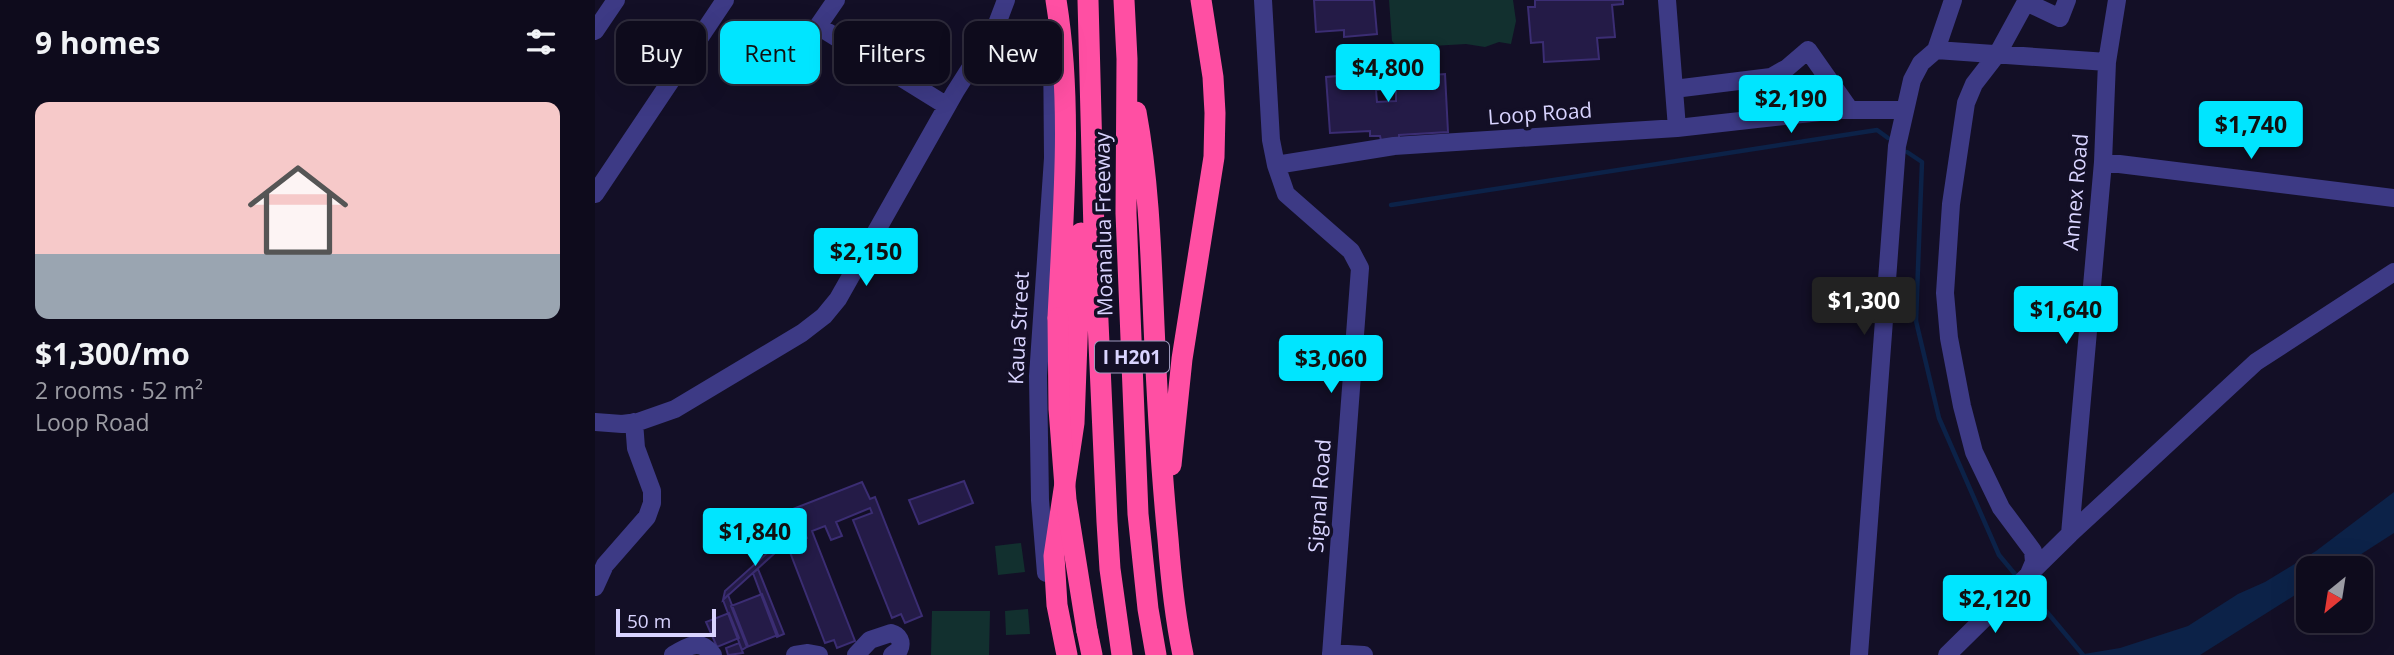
<!DOCTYPE html>
<meta charset="utf-8">
<style>
:root{--surface:#0e0b1c;--page:#1c1929;--text:#f1f3f6;--muted:#9b9ba3;--line:#2e2b3b;--accent:#00e5ff}
body{margin:0;font-family:"Open Sans",sans-serif;background:var(--page);color:var(--text);height:100vh;display:flex;flex-direction:column;font-size:26px;white-space:nowrap}
*{box-sizing:border-box;margin:0}
p{font-size:23px;color:var(--muted)}
.icon{flex:none;width:38px;height:38px;fill:none;stroke:currentColor;stroke-width:2;stroke-linecap:round;stroke-linejoin:round}
.map{position:relative;flex:1;overflow:hidden}
.sheet{display:flex;flex-direction:column;background:var(--surface);width:595px}
.sheet>*{flex:none}
.guide{position:absolute;left:21px;top:21px;width:665px;height:63px;display:flex;gap:14px}
.needle{width:46px;rotate:210deg}
.fabs{position:absolute;left:1701px;top:556px;display:grid;gap:14px}
.fabs a{display:grid;place-items:center;width:77px;height:77px;border-radius:14px;background:var(--surface);box-shadow:0 7px 28px #0002,0 0 0 2px var(--line);font-size:35px}
.scale{position:absolute;left:21px;bottom:18px;width:100px;box-sizing:border-box;padding-left:7px;border:4px solid #d9d4ff;border-top:0;font-size:19px;line-height:24px;white-space:nowrap;color:#d9d4ff;-webkit-text-stroke:5px #130f26;paint-order:stroke}
.price{position:absolute;translate:-50% -60px;padding:0 16px;border-radius:7px;background:var(--accent);color:#111;font-size:23px;line-height:46px;filter:drop-shadow(0 2px 4px #0008)}
.price::after{content:'';position:absolute;left:50%;top:42px;width:21px;height:16px;margin-left:-10px;background:inherit;clip-path:polygon(0 0,100% 0,50% 100%)}
.price.on{background:#222;color:#fff}
ul{padding:0;list-style:none}
li{display:grid;align-content:center;gap:14px;height:371px;padding:0 35px}
li+li{border-top:2px solid var(--line)}
li span{display:grid;place-items:center;height:217px;border-radius:14px;color:#555}
li>.icon{margin-inline-start:auto}
span .icon{width:126px;height:126px;fill:#fffc;stroke-width:1}
li b{font-size:30px}
h2{display:flex;justify-content:space-between;align-items:center;height:84px;padding:0 35px;font-size:30px}
.pill{padding:0 24px;border-radius:14px;background:var(--surface);box-shadow:0 7px 28px #0002,0 0 0 2px var(--line);font-size:24px;line-height:63px}
.pill.on{background:var(--accent);color:#111}
main{display:flex;flex:1;min-height:0}
.map>svg:first-child{display:block}
</style>
<main>
<section class="sheet">
<h2>9 homes<svg class="icon" aria-label="filters" viewBox="0 0 24 24"><path d="M4 7h16M4 17h16"/><circle cx="9" cy="7" r="2"/><circle cx="15" cy="17" r="2"/></svg></h2>
<ul>
<li><span style="background:linear-gradient(#f6c9c9 70%,#9aa5b1 0)"><svg class="icon" aria-label="home" viewBox="0 0 24 24"><path d="M3 11l9-7 9 7M6 9v11h12V9"/></svg></span><div><b>$1,300/mo</b><p>2 rooms · 52 m²</p><p>Loop Road</p></div></li>
</ul>
</section>
<div class="map">
<svg width="1799" height="655" viewBox="0 0 1799 655">
<rect width="100%" height="100%" fill="#130f26"/>
<!-- green -->
<path fill="#12302f" d="M794,0H918L921,21L916,44L904,42L890,47L871,44L803,48L797,41Z
M426,543L430,572L403,575L400,546Z
M433,609L435,634L411,635L410,611Z
M337,611H395L394,655H336Z"/>
<!-- water -->
<path fill="#0c2248" d="M1799,492V533L1743,569H1713V587L1605,655H1483L1525,648L1593,626L1643,594L1670,582L1721,551Z"/>
<g fill="none" stroke-linecap="round" stroke-linejoin="round">
<!-- stream -->
<path stroke="#0c2248" stroke-width="4.5" d="M1312,152L1327,162L1321,321L1344,418L1404,555L1424,579
M796,205L1282,130L1293,138
M1430,586L1488,655"/>
</g>
<!-- building -->
<path fill="#241b47" stroke="#3b2d73" stroke-width="2" fill-rule="evenodd" d="M719,0H779L782,34L749,37V30L721,32Z
M940,0H1028V4L1017,5L1020,37L1002,38L1004,59L949,62L948,42L936,43L933,7H940Z
M799,68L800,72H808V77L850,74L853,132L804,135V139L786,140L785,136H775V131L735,133L731,77L780,73V69ZM801,89V101L782,102L781,90Z
M369,481L378,503L324,524L314,500Z
M267,482L275,499L280,497L327,616L310,623L306,614L297,618L258,520L277,513L275,508L241,522L247,536L236,540L230,526L217,531L260,641L242,648L239,640L230,643L193,547L212,538L210,534L193,540L184,517L185,514Z
M194,542L196,546L181,552L128,600L130,591L179,547Z
M163,569L189,634L182,637L158,573Z
M167,594L183,635L152,647L136,606Z
M133,595L153,646L147,650L128,600Z
M134,613L144,638L122,647L111,622Z
M144,643L148,653L133,655L131,648Z"/>
<g fill="none" stroke-linecap="round" stroke-linejoin="round">
<!-- minor -->
<path stroke="#3d3a85" stroke-width="18" d="M241,0L223,26L352,106
M668,0L676,140L681,165L691,194L756,251L765,268L736,655
M1432,0L1403,53L1379,84L1371,103L1356,204L1350,293L1354,338L1367,406L1379,452L1406,508L1438,551L1439,562L1433,576
M1431,2L1465,18L1472,0
M0,31L21,0
M1341,50L1512,62
M1079,89L1176,77L1192,68L1213,50L1255,110
M1082,128L1243,110H1309
M1508,162L1799,198
M681,165L799,146L1082,128L1072,0
M0,194L130,0
M0,422L27,424L43,422L80,409L207,333L229,316L243,299L360,92L400,29L411,0
M1475,534L1508,162L1512,62L1522,0
M451,573L445,500L443,376L458,158L457,38
M0,587L10,565L52,517L57,503V491L41,448L39,422
M736,653L769,655
M78,655C93,646 106,638 118,655
M200,655L213,653L224,655
M261,655L275,640L296,633C304,635 308,642 304,650L297,655
M1264,655L1302,146L1317,80L1326,63L1341,50L1358,0
M1352,655L1475,534L1661,362L1799,272"/>
<!-- highway -->
<path stroke="#ff4fa3" stroke-width="21" d="M461,0C478,105 468,212 463,318
M493,0L499,232L512,522L515,569L527,655
M529,0L532,59L531,213L543,514L553,609L561,655
M541,112C554,182 556,254 559,325C562,397 566,467 573,539C576,578 580,617 588,655
M576,465L587,359L619,157L620,113L618,77L606,0
M492,631L497,655
M472,655L462,605L459,556L479,423L486,233"/>
<!-- highway-bridge -->
<path stroke="#ff4fa3" stroke-width="21" d="M463,318L464,409L471,500L492,631"/>
</g>
<g text-anchor="middle" stroke-width="7" stroke-linejoin="round" paint-order="stroke">
<!-- shield labels -->
<rect fill="#130f26" stroke="#9e99be" stroke-width="2" x="500" y="341.5" width="74" height="31" rx="5"/>
<g font-size="19" font-weight="bold" fill="#d9d4ff">
<text x="537" y="364">I H201</text>
</g>
<!-- street labels -->
<g font-size="21" fill="#d9d4ff" stroke="#130f26">
<text transform="translate(945 114) rotate(-4)" y="7">Loop Road</text>
<text transform="translate(1481 192) rotate(-85)" y="7">Annex Road</text>
<text transform="translate(509 224) rotate(-91)" y="7">Moanalua Freeway</text>
<text transform="translate(424 328) rotate(-87)" y="7">Kaua Street</text>
<text transform="translate(725 496) rotate(-86)" y="7">Signal Road</text>
</g>
</g>
</svg>
<div class="fabs">
<a><svg class="needle" viewBox="-14 -14 28 28"><path d="M0-13l5 13h-10z" fill="#e53935"/><path d="M0 13l5-13h-10z" fill="#9b9ba3"/></svg></a>
</div>
<div class="scale">50 m</div>
<b class="price" style="left:793px;top:104px">$4,800</b>
<b class="price" style="left:1196px;top:135px">$2,190</b>
<b class="price" style="left:1656px;top:161px">$1,740</b>
<b class="price" style="left:271px;top:288px">$2,150</b>
<b class="price on" style="left:1269px;top:337px">$1,300</b>
<b class="price" style="left:1471px;top:346px">$1,640</b>
<b class="price" style="left:736px;top:395px">$3,060</b>
<b class="price" style="left:160px;top:568px">$1,840</b>
<b class="price" style="left:1400px;top:635px">$2,120</b>
<div class="guide">
<a class="pill">Buy</a>
<a class="pill on">Rent</a>
<a class="pill">Filters</a>
<a class="pill">New</a>
</div>
</div>
</main>
